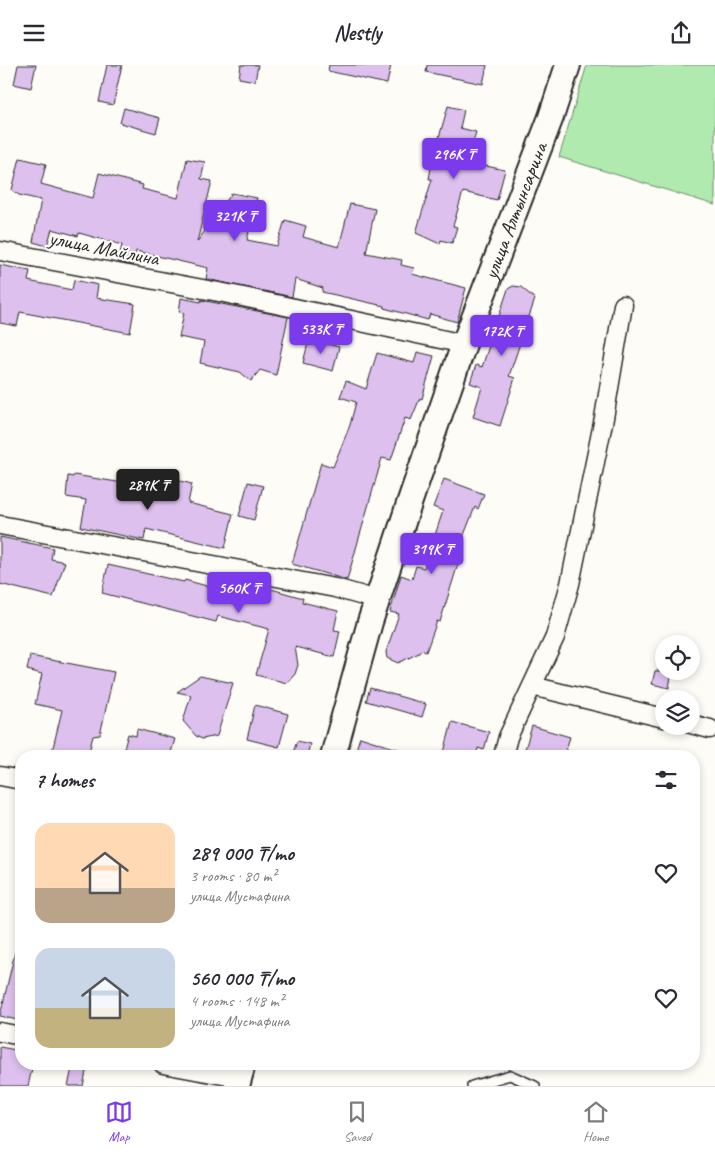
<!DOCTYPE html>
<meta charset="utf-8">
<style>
:root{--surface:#fff;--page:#f2f2f3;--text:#2b2b33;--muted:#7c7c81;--line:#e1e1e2;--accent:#7c3aed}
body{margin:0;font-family:Caveat,sans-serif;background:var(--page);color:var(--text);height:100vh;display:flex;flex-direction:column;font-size:19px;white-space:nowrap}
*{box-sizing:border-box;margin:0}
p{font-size:16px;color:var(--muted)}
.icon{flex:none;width:28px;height:28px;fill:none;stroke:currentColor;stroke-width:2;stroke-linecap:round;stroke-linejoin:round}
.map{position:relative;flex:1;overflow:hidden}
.details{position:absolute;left:15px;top:685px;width:685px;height:320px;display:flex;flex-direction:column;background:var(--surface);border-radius:20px;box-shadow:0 2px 8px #0003}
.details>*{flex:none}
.fabs{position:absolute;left:655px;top:570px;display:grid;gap:10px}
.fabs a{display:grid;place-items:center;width:45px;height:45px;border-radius:50%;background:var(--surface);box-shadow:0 2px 8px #0003;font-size:25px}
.price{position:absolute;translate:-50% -42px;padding:0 11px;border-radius:5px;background:var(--accent);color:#fff;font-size:16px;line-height:32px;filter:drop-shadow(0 1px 2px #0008)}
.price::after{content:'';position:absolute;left:50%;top:30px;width:15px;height:11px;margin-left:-8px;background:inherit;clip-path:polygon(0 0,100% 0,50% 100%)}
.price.current{background:#222;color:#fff}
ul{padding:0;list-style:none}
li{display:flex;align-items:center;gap:15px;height:125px;padding:0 20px}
li span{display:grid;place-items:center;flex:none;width:140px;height:100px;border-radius:15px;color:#555}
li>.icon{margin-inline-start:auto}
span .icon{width:60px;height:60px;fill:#fffc;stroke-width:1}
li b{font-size:21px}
h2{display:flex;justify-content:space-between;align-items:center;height:60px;padding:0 20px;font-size:21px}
header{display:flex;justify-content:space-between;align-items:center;height:65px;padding:0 20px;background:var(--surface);font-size:22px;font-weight:700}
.tabs{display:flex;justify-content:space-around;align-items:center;height:70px;border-top:1px solid var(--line);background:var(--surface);font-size:14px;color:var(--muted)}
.tabs a{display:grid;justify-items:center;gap:2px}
.tabs .current{color:var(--accent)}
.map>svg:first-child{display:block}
</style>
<header><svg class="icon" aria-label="menu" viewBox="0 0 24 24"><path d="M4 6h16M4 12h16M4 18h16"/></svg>Nestly<svg class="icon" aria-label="share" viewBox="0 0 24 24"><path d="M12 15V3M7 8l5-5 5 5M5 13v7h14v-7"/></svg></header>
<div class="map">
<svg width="715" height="1021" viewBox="0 0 715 1021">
<rect width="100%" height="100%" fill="#fdfcf7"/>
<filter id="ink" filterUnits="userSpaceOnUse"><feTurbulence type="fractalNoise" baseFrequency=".02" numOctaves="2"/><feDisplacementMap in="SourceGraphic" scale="10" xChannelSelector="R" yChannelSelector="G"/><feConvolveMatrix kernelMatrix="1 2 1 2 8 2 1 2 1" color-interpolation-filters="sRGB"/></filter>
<g filter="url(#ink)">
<!-- green -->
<path fill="#b0eaae" stroke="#6e8a6c" d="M587,0H715V140L559,92Z"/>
<!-- building -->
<path fill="#ddc0ee" stroke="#2b2b2b" d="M18,0H36L31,23L14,19Z
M107,0H122L113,40L99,37Z
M241,0H258L255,16L239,13Z
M329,0H391L387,19L328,6Z
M427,0H487L483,19L426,7Z
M448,41L464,45L460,63L476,67L467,97L505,105L497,135L463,127L453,161L457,162L452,178L441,175L440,179L416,168L432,114H429L432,97Z
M124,43L160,53L156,68L120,58Z
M20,93L46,99L41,119L93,133L99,108L143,120L142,124L178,133L187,94L205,97L201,114L212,116L197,177L232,128L257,133L247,175L277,181L285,155L306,161L303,172L339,182L350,139L375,144L366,188L402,195L401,200L414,203L412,209L466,223L457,257L430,249L428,255L384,243V241L322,227L323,223L295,214L292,232L206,214L208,203L136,186L132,200L118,197L122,180L79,168L78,171L52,164L47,181L33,177L41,135L19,130L12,125Z
M0,200L30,206L28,216L72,225L74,215L98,220L96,233L135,239L130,268L20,247L17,261L0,258Z
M513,221L521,222L535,234L509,311L515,313L500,361L473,352L482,322L470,318L476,300L482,302L508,224Z
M181,233L201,237V235L288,252L276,310L260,305L251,316L240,307L200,298L204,277L179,272L184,248L179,247Z
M309,274L339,282L333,306L303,298Z
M417,287L434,291L422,334L420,333L411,355L405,353L391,395L382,393L347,515L292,499L321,398L333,402L350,360L356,337L340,332L346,316L366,324L377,288L414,298Z
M74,410L173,426L176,415L192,419L188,438L233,449L225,483L146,464L144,475L81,462L86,435L66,432L68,411L73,412Z
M444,414L484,429L478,444L475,442L462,475L463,483L440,557L437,556L426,587L421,585L419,588L398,598L387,593L386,587L399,549L390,547L401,510L412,514L416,501L424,503L443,446L433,442Z
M248,417L263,421L254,455L239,451Z
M0,472L53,483L51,494L65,497L53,532L0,519Z
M108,500L184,517L185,515L221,525L222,519L255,527L257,520L303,533L302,537L338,546L334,565L340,566L334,592L295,582L298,600L295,609L287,618L256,610L269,564L218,551L216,557L102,528Z
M30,591L114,607L100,670L93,671L88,691H51L62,645L35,639L42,609L27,605Z
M655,606H672L669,623L652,619Z
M200,611L233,618L217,671L202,674L196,671L183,656L191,630L177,627Z
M370,623L426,639L422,652L366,636Z
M255,640L288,649L279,682L247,674Z
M452,657L489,667L484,685L478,683L476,691H443Z
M532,661L570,672L564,691H523Z
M137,664L175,674L170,691H122L128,669L136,671Z
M360,672L410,688L409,691H354Z
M297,676L310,679L307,691H292Z
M16,883L21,884V938L17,955L0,951Z
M0,982L21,986V999H33L28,1021H0Z
M73,999L87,1002L83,1021H68Z"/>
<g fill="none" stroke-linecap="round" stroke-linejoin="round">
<defs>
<path id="lane" d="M472,1021L510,1010L535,1021"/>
<path id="street" d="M0,186L224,228L464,279
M0,460L335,523L377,535
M532,621L664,653
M691,659L710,664
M503,691L508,672L555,572L570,519L604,353L623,240
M0,711L21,715
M0,967L21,971
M163,999L239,1013"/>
<g id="secondary">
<path id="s1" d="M333,691L370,557L410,436L464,279L551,52L568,0"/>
<path d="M237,1021L243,999"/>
</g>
</defs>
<!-- lane casing -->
<use href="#lane" stroke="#2b2b2b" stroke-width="12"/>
<!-- street casing -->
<use href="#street" stroke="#2b2b2b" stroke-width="21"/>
<!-- secondary casing -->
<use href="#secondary" stroke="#2b2b2b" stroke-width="28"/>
<!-- lane -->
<use href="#lane" stroke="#fdfcf7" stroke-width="9"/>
<!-- street -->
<use href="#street" stroke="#fdfcf7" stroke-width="18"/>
<!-- secondary -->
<use href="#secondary" stroke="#fdfcf7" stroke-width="24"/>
</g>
</g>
<g text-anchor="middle" stroke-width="4" stroke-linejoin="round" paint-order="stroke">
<!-- street labels -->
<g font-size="21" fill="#2b2b2b" stroke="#fdfcf7">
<text dy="7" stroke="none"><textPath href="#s1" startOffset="575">улица Алтынсарина</textPath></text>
<text transform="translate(104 183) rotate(11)" y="7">улица Майлина</text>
</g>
</g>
</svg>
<div class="fabs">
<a><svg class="icon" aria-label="locate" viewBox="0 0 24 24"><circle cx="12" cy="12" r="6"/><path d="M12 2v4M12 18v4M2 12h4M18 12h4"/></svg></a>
<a><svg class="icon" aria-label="layers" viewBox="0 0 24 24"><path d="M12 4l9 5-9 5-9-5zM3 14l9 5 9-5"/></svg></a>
</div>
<b class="price" style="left:454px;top:115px">296K ₸</b>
<b class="price" style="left:235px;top:177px">321K ₸</b>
<b class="price" style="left:321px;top:290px">533K ₸</b>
<b class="price" style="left:502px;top:292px">172K ₸</b>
<b class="price current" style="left:148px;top:446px">289K ₸</b>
<b class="price" style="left:432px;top:510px">319K ₸</b>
<b class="price" style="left:239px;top:549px">560K ₸</b>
<section class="details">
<h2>7 homes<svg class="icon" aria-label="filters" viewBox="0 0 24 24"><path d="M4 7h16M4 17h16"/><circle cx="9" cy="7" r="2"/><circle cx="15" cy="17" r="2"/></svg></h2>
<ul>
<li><span style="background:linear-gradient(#ffd9b3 65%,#b9a48a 0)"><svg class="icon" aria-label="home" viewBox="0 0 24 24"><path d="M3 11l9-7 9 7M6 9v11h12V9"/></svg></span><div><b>289 000 ₸/mo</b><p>3 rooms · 80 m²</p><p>улица Мустафина</p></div><svg class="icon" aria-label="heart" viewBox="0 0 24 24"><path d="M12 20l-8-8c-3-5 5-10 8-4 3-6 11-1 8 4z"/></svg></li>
<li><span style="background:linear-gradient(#c9d6e8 60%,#c2b280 0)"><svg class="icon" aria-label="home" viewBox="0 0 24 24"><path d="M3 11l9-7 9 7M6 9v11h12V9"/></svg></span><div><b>560 000 ₸/mo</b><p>4 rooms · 148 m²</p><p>улица Мустафина</p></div><svg class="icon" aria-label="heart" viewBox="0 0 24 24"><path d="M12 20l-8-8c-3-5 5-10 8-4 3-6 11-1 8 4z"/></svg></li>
</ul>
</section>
</div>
<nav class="tabs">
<a class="current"><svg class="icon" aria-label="map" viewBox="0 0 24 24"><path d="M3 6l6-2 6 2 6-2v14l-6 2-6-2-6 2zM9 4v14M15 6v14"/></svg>Map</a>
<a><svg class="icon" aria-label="saved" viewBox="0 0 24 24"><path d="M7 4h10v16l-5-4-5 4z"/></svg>Saved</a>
<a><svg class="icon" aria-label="home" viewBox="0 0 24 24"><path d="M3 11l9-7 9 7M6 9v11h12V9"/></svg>Home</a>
</nav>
